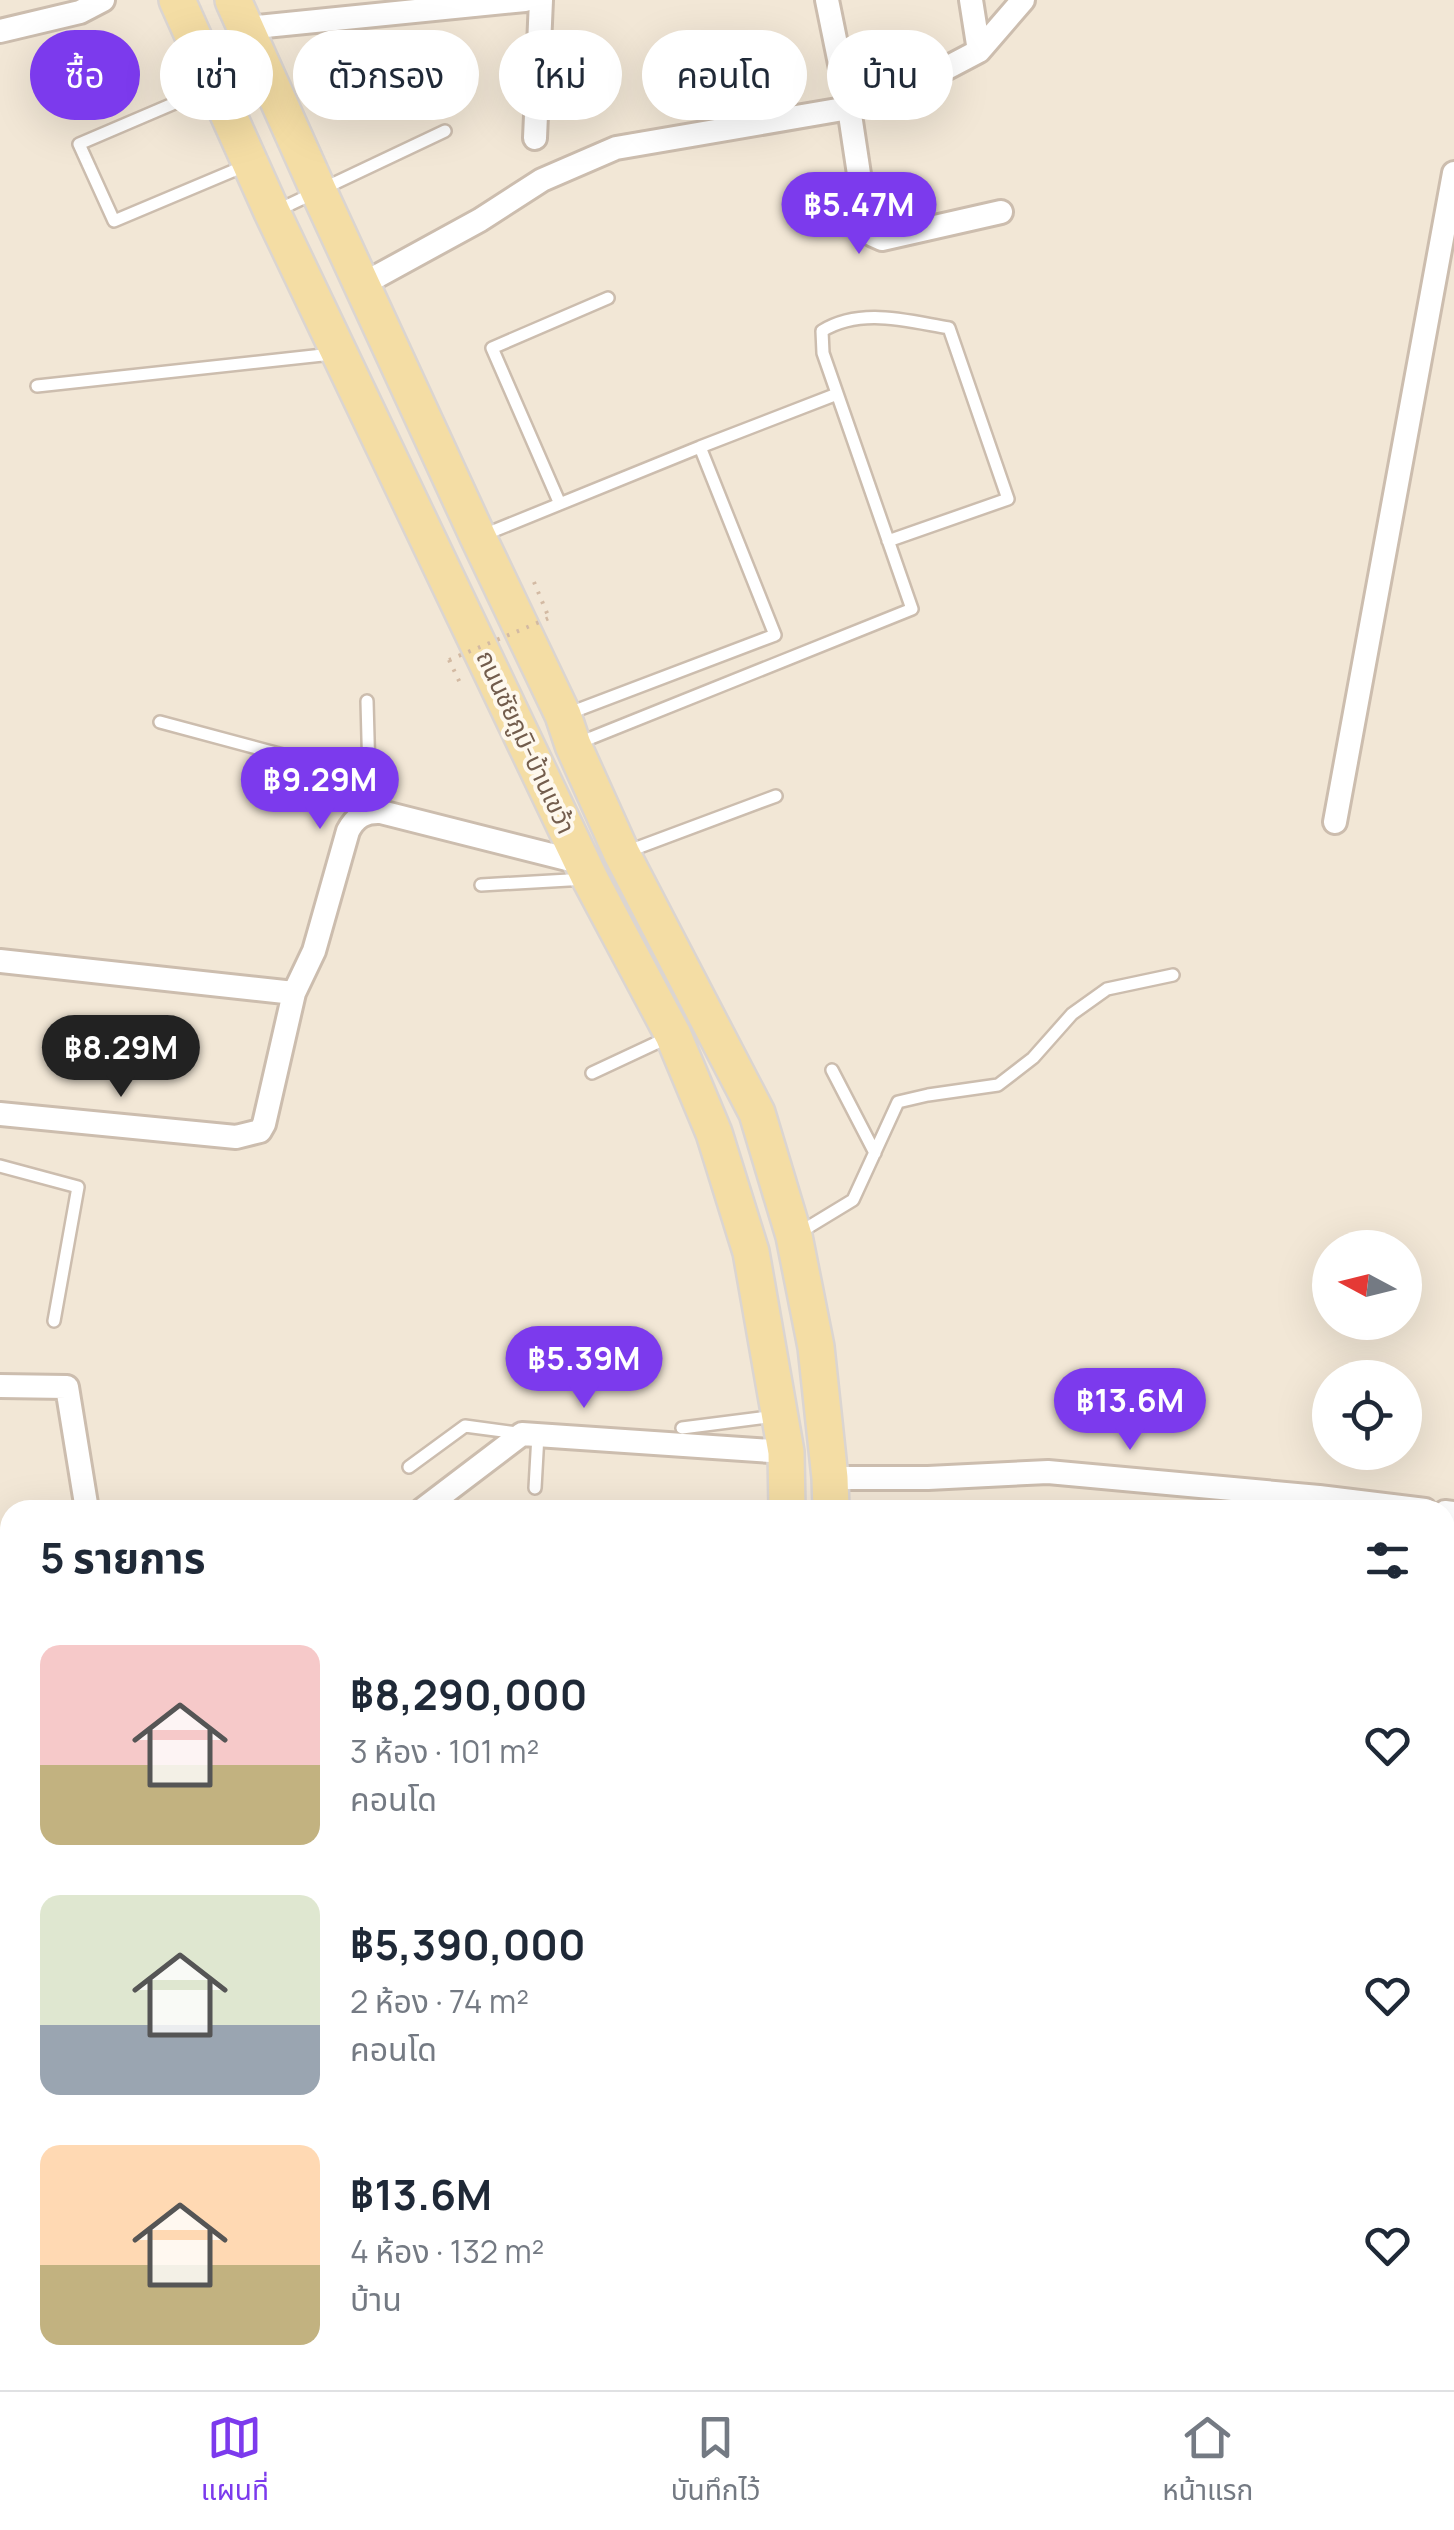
<!DOCTYPE html>
<html lang="th">
<meta charset="utf-8">
<style>
:root{--surface:#fff;--page:#f2f2f3;--text:#1f2937;--muted:#747a83;--line:#e0e1e3;--accent:#7c3aed}
body{margin:0;font-family:Manrope,"Noto Sans Thai",sans-serif;background:var(--page);color:var(--text);height:100vh;display:flex;flex-direction:column;font-size:38px;white-space:nowrap}
*{box-sizing:border-box;margin:0}
p{font-size:32px;color:var(--muted)}
.icon{flex:none;width:55px;height:55px;fill:none;stroke:currentColor;stroke-width:2;stroke-linecap:round;stroke-linejoin:round}
.map{position:relative;flex:1;overflow:hidden}
.sheet{position:absolute;left:0px;top:1500px;width:1455px;height:890px;display:flex;flex-direction:column;background:var(--surface);border-radius:30px 30px 0 0;box-shadow:0 10px 40px #0002}
.sheet>*{flex:none}
.guide{position:absolute;left:30px;top:30px;width:1395px;height:90px;display:flex;gap:20px}
.needle{width:65px;rotate:277deg}
.buttons{position:absolute;left:1312px;top:1230px;display:grid;gap:20px}
.buttons a{display:grid;place-items:center;width:110px;height:110px;border-radius:50%;background:var(--surface);box-shadow:0 10px 40px #0002;font-size:50px}
.price{position:absolute;translate:-50% -85px;padding:0 22px;border-radius:35px;background:var(--accent);color:#fff;font-size:32px;line-height:65px;filter:drop-shadow(0 2px 5px #0008)}
.price::after{content:'';position:absolute;left:50%;top:60px;width:30px;height:22px;margin-left:-15px;background:inherit;clip-path:polygon(0 0,100% 0,50% 100%)}
.price.current{background:#222;color:#fff}
ul{padding:0;list-style:none}
li{display:flex;align-items:center;gap:30px;height:250px;padding:0 40px}
li span{display:grid;place-items:center;flex:none;width:280px;height:200px;border-radius:20px;color:#555}
li>.icon{margin-inline-start:auto}
span .icon{width:120px;height:120px;fill:#fffc;stroke-width:1}
li b{font-size:42px}
h2{display:flex;justify-content:space-between;align-items:center;height:120px;padding:0 40px;font-size:42px}
.tag{padding:0 35px;border-radius:45px;background:var(--surface);box-shadow:0 10px 40px #0002;font-size:35px;line-height:90px}
.tag.current{background:var(--accent);color:#fff}
.tab-bar{display:flex;justify-content:space-around;align-items:center;height:140px;border-top:2px solid var(--line);background:var(--surface);font-size:28px;color:var(--muted)}
.tab-bar a{display:grid;justify-items:center;gap:5px}
.tab-bar .current{color:var(--accent)}
.map>svg:first-child{display:block}
</style>
<div class="map">
<svg width="1454" height="2390" viewBox="0 0 1454 2390">
<rect width="100%" height="100%" fill="#fbf5e7"/>
<!-- residential -->
<path fill="#f2e7d6" fill-rule="evenodd" d="M0,0H1454V2390H0ZM1330,1248H1405V1322H1330ZM1330,1378H1405V1452H1330ZM10,1510H1445V2380H10Z"/>
<g fill="none" stroke-linecap="round" stroke-linejoin="round">
<defs>
<path id="lane" d="M210,88L79,144L114,221L247,165
M276,211L445,131
M37,386L332,354
M700,447L837,394
M560,504L492,348L608,298
M481,536L700,447L775,635L567,714
M367,701L370,812
M160,722L369,778
M576,744L912,609L823,353L822,331C861,307 907,321 949,328L1008,499L888,541
M626,852L776,796
M481,885L586,879
M832,1070L875,1153
M592,1073L669,1037
M0,1166L78,1187L54,1321
M797,1234L853,1200L898,1102L928,1095L998,1085L1033,1058L1072,1014L1107,989L1173,975
M682,1428L776,1416
M409,1467L465,1426L517,1433
M535,1488L538,1435
M0,2254H10
M478,2390L481,2380"/>
<path id="street" d="M827,0L849,108L867,227L873,235L882,239L1001,212
M971,0L979,51
M246,28L525,0
M0,31L80,12L103,0
M535,138L541,0
M363,284L480,220L542,180L616,148L849,108L903,91L979,51L1023,0
M1335,822L1454,173
M0,961L294,993
M0,1114L236,1137L260,1131L264,1124L294,993L314,951L348,831C355,817 365,811 381,812L583,863
M0,1386L67,1387L87,1510
M830,1478H928L1048,1472L1319,1497L1425,1510
M422,1510L522,1434L786,1452
M1445,1512L1454,1513
M1445,1906H1454
M0,2119L10,2121
M1445,2202L1454,2201
M423,2380L427,2390
M627,2390L687,2380"/>
<path id="secondary" d="M0,1707L10,1734
M207,2380L209,2390"/>
<path id="primary" d="M177,0L272,212L590,879L673,1035L714,1133L751,1252L786,1452L787,1510
M233,0L319,192L478,537L563,715L573,745L622,854L757,1113L794,1236L816,1347L830,1478L831,1510
M749,2390L750,2380
M795,2390V2380"/>
</defs>
<!-- lane casing -->
<use href="#lane" stroke="#ccbdae" stroke-width="16"/>
<!-- street casing -->
<use href="#street" stroke="#ccbdae" stroke-width="28"/>
<!-- secondary casing -->
<use href="#secondary" stroke="#cebeab" stroke-width="35"/>
<!-- primary casing -->
<use href="#primary" stroke="#dbd5d1" stroke-width="40"/>
<!-- path -->
<path stroke="#d3baa3" stroke-width="4" stroke-dasharray="2.5 8" stroke-linecap="butt" d="M534,582L549,618
M449,660L461,685"/>
<!-- lane -->
<use href="#lane" stroke="#fff" stroke-width="11"/>
<!-- street -->
<use href="#street" stroke="#fff" stroke-width="22"/>
<!-- secondary -->
<use href="#secondary" stroke="#fff" stroke-width="30"/>
<!-- primary -->
<use href="#primary" stroke="#f4dda4" stroke-width="35"/>
<!-- path-bridge -->
<path stroke="#d3baa3" stroke-width="4" stroke-dasharray="2.5 8" stroke-linecap="butt" d="M449,660L549,618"/>
</g>
<g text-anchor="middle" stroke-width="8" stroke-linejoin="round" paint-order="stroke">
<!-- street labels -->
<g font-size="25" fill="#735d4d" stroke="#fef8ed">
<text transform="translate(526 742) rotate(65)" y="9">ถนนชัยภูมิ-บ้านเขว้า</text>
</g>
</g>
</svg>
<div class="buttons">
<a><svg class="needle" viewBox="-14 -14 28 28"><path d="M0-13l5 13h-10z" fill="#e53935"/><path d="M0 13l5-13h-10z" fill="#747a83"/></svg></a>
<a><svg class="icon" aria-label="locate" viewBox="0 0 24 24"><circle cx="12" cy="12" r="6"/><path d="M12 2v4M12 18v4M2 12h4M18 12h4"/></svg></a>
</div>
<b class="price" style="left:859px;top:257px">฿5.47M</b>
<b class="price" style="left:320px;top:832px">฿9.29M</b>
<b class="price current" style="left:121px;top:1100px">฿8.29M</b>
<b class="price" style="left:584px;top:1411px">฿5.39M</b>
<b class="price" style="left:1130px;top:1453px">฿13.6M</b>
<div class="guide">
<a class="tag current">ซื้อ</a>
<a class="tag">เช่า</a>
<a class="tag">ตัวกรอง</a>
<a class="tag">ใหม่</a>
<a class="tag">คอนโด</a>
<a class="tag">บ้าน</a>
</div>
<section class="sheet">
<h2>5 รายการ<svg class="icon" aria-label="filters" viewBox="0 0 24 24"><path d="M4 7h16M4 17h16"/><circle cx="9" cy="7" r="2"/><circle cx="15" cy="17" r="2"/></svg></h2>
<ul>
<li><span style="background:linear-gradient(#f6c9c9 60%,#c2b280 0)"><svg class="icon" aria-label="home" viewBox="0 0 24 24"><path d="M3 11l9-7 9 7M6 9v11h12V9"/></svg></span><div><b>฿8,290,000</b><p>3 ห้อง · 101 m²</p><p>คอนโด</p></div><svg class="icon" aria-label="heart" viewBox="0 0 24 24"><path d="M12 20l-8-8c-3-5 5-10 8-4 3-6 11-1 8 4z"/></svg></li>
<li><span style="background:linear-gradient(#dfe7d0 65%,#9aa5b1 0)"><svg class="icon" aria-label="home" viewBox="0 0 24 24"><path d="M3 11l9-7 9 7M6 9v11h12V9"/></svg></span><div><b>฿5,390,000</b><p>2 ห้อง · 74 m²</p><p>คอนโด</p></div><svg class="icon" aria-label="heart" viewBox="0 0 24 24"><path d="M12 20l-8-8c-3-5 5-10 8-4 3-6 11-1 8 4z"/></svg></li>
<li><span style="background:linear-gradient(#ffd9b3 60%,#c2b280 0)"><svg class="icon" aria-label="home" viewBox="0 0 24 24"><path d="M3 11l9-7 9 7M6 9v11h12V9"/></svg></span><div><b>฿13.6M</b><p>4 ห้อง · 132 m²</p><p>บ้าน</p></div><svg class="icon" aria-label="heart" viewBox="0 0 24 24"><path d="M12 20l-8-8c-3-5 5-10 8-4 3-6 11-1 8 4z"/></svg></li>
</ul>
</section>
</div>
<nav class="tab-bar">
<a class="current"><svg class="icon" aria-label="map" viewBox="0 0 24 24"><path d="M3 6l6-2 6 2 6-2v14l-6 2-6-2-6 2zM9 4v14M15 6v14"/></svg>แผนที่</a>
<a><svg class="icon" aria-label="saved" viewBox="0 0 24 24"><path d="M7 4h10v16l-5-4-5 4z"/></svg>บันทึกไว้</a>
<a><svg class="icon" aria-label="home" viewBox="0 0 24 24"><path d="M3 11l9-7 9 7M6 9v11h12V9"/></svg>หน้าแรก</a>
</nav>
